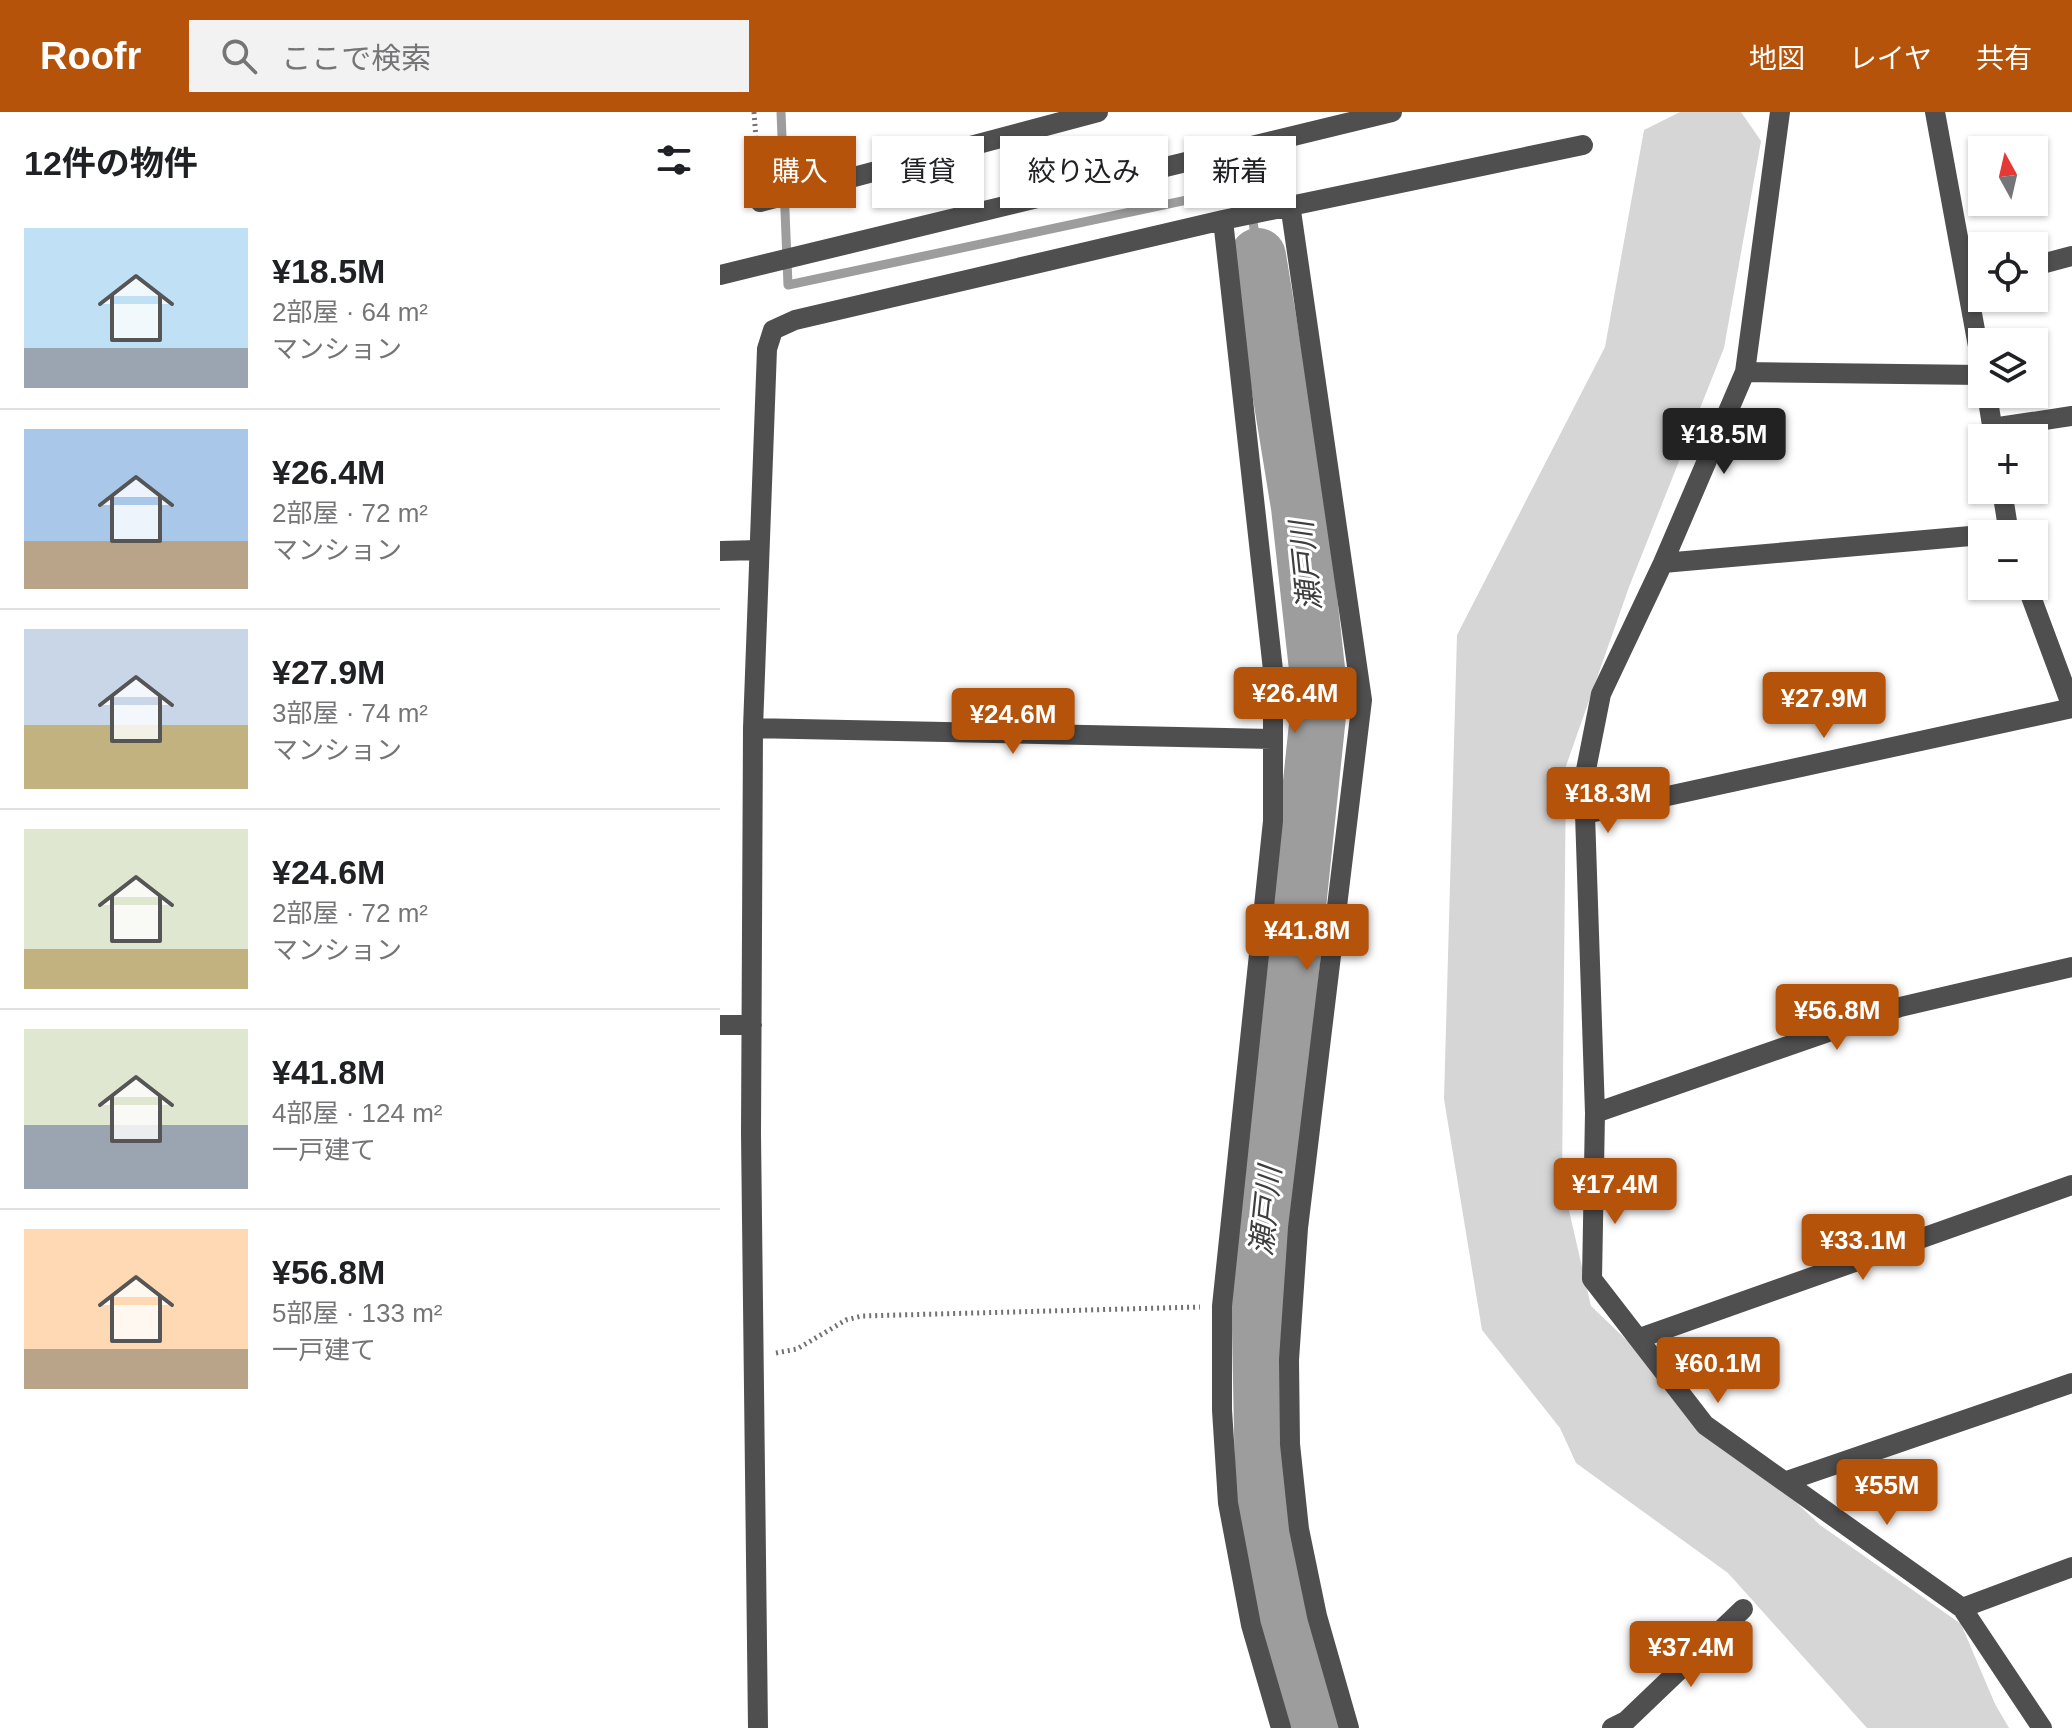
<!DOCTYPE html>
<html lang="ja">
<meta charset="utf-8">
<style>
:root{--surface:#fff;--page:#f2f2f2;--text:#202124;--muted:#757577;--line:#e0e0e0;--accent:#b45309}
body{margin:0;font-family:Helvetica,"Noto Sans JP",sans-serif;background:var(--page);color:var(--text);height:100vh;display:flex;flex-direction:column;font-size:30px;white-space:nowrap}
*{box-sizing:border-box;margin:0}
p{font-size:26px;color:var(--muted)}
.icon{flex:none;width:44px;height:44px;fill:none;stroke:currentColor;stroke-width:2;stroke-linecap:round;stroke-linejoin:round}
.map{position:relative;flex:1;overflow:hidden}
.drawer{display:flex;flex-direction:column;background:var(--surface);width:720px}
.drawer>*{flex:none}
.hud{position:absolute;left:24px;top:24px;width:760px;height:72px;display:flex;gap:16px}
.needle{width:52px;rotate:352deg}
.fabs{position:absolute;left:1248px;top:24px;display:grid;gap:16px}
.fabs a{display:grid;place-items:center;width:80px;height:80px;border-radius:0px;background:var(--surface);box-shadow:0 2px 6px #0004;font-size:40px}
.price{position:absolute;translate:-50% -68px;padding:0 18px;border-radius:8px;background:var(--accent);color:#fff;font-size:26px;line-height:52px;filter:drop-shadow(0 2px 4px #0008)}
.price::after{content:'';position:absolute;left:50%;top:48px;width:24px;height:18px;margin-left:-12px;background:inherit;clip-path:polygon(0 0,100% 0,50% 100%)}
.price.on{background:#222;color:#fff}
ul{padding:0;list-style:none}
li{display:flex;align-items:center;gap:24px;height:200px;padding:0 24px}
li+li{border-top:2px solid var(--line)}
li span{display:grid;place-items:center;flex:none;width:224px;height:160px;border-radius:0px;color:#555}
li>.icon{margin-inline-start:auto}
span .icon{width:96px;height:96px;fill:#fffc;stroke-width:1}
li b{font-size:34px}
h2{display:flex;justify-content:space-between;align-items:center;height:96px;padding:0 24px;font-size:34px}
.pill{padding:0 28px;border-radius:0px;background:var(--surface);box-shadow:0 2px 6px #0004;font-size:28px;line-height:72px}
.pill.on{background:var(--accent);color:#fff}
header{display:flex;align-items:center;gap:48px;box-sizing:border-box;height:112px;padding:0 40px;background:var(--accent);color:#fff}
header strong{font-size:38px}
nav{display:flex;gap:44px;margin-inline-start:auto;font-size:28px}
.search{width:560px;height:72px;background:var(--page);display:flex;align-items:center;gap:20px;box-sizing:border-box;padding:0 28px;border-radius:0px;color:var(--muted);font-size:30px}
main{display:flex;flex:1;min-height:0}
.map>svg:first-child{display:block}
</style>
<header>
<strong>Roofr</strong>
<div class="search"><svg class="icon" aria-label="search" viewBox="0 0 24 24"><circle cx="10" cy="10" r="6"/><path d="M15 15l6 6"/></svg>ここで検索</div>
<nav><a>地図</a><a>レイヤ</a><a>共有</a></nav>
</header>
<main>
<section class="drawer">
<h2>12件の物件<svg class="icon" aria-label="filters" viewBox="0 0 24 24"><path d="M4 7h16M4 17h16"/><circle cx="9" cy="7" r="2"/><circle cx="15" cy="17" r="2"/></svg></h2>
<ul>
<li><span style="background:linear-gradient(#bfe0f5 75%,#9aa5b1 0)"><svg class="icon" aria-label="home" viewBox="0 0 24 24"><path d="M3 11l9-7 9 7M6 9v11h12V9"/></svg></span><div><b>¥18.5M</b><p>2部屋 · 64 m²</p><p>マンション</p></div></li>
<li><span style="background:linear-gradient(#a9c7e8 70%,#b9a48a 0)"><svg class="icon" aria-label="home" viewBox="0 0 24 24"><path d="M3 11l9-7 9 7M6 9v11h12V9"/></svg></span><div><b>¥26.4M</b><p>2部屋 · 72 m²</p><p>マンション</p></div></li>
<li><span style="background:linear-gradient(#c9d6e8 60%,#c2b280 0)"><svg class="icon" aria-label="home" viewBox="0 0 24 24"><path d="M3 11l9-7 9 7M6 9v11h12V9"/></svg></span><div><b>¥27.9M</b><p>3部屋 · 74 m²</p><p>マンション</p></div></li>
<li><span style="background:linear-gradient(#dfe7d0 75%,#c2b280 0)"><svg class="icon" aria-label="home" viewBox="0 0 24 24"><path d="M3 11l9-7 9 7M6 9v11h12V9"/></svg></span><div><b>¥24.6M</b><p>2部屋 · 72 m²</p><p>マンション</p></div></li>
<li><span style="background:linear-gradient(#dfe7d0 60%,#9aa5b1 0)"><svg class="icon" aria-label="home" viewBox="0 0 24 24"><path d="M3 11l9-7 9 7M6 9v11h12V9"/></svg></span><div><b>¥41.8M</b><p>4部屋 · 124 m²</p><p>一戸建て</p></div></li>
<li><span style="background:linear-gradient(#ffd9b3 75%,#b9a48a 0)"><svg class="icon" aria-label="home" viewBox="0 0 24 24"><path d="M3 11l9-7 9 7M6 9v11h12V9"/></svg></span><div><b>¥56.8M</b><p>5部屋 · 133 m²</p><p>一戸建て</p></div></li>
</ul>
</section>
<div class="map">
<svg width="1352" height="1616" viewBox="0 0 1352 1616">
<rect width="100%" height="100%" fill="#fff"/>
<!-- green -->
<path fill="#d6d6d6" d="M960,0H1021L1041,29L1004,236L909,475L846,654L842,1068L871,1194L1100,1413L1241,1512L1275,1592L1289,1616H1147L1008,1461L856,1351L840,1316L762,1218L724,987L737,523L885,235L924,18Z"/>
<g fill="none" stroke-linecap="round" stroke-linejoin="round">
<!-- stream -->
<path stroke="#9d9d9d" stroke-width="9" d="M61,0L68,173L528,75L538,144"/>
<!-- river -->
<path stroke="#9d9d9d" stroke-width="56" d="M538,144L579,395L600,584L539,1168L543,1370L555,1471L592,1616"/>
<!-- path -->
<path stroke="#717171" stroke-width="5" stroke-dasharray="2 4" stroke-linecap="butt" d="M34,0L39,67
M56,1241L77,1237L126,1208L142,1204L480,1195"/>
<!-- minor -->
<path stroke="#4f4f4f" stroke-width="20" d="M1060,0L1025,260L943,451L881,582L862,678L865,702L875,1001L872,1167L985,1313L1242,1496L1322,1616
M1215,0L1262,256
M40,90L378,0
M570,92L642,588L578,1116L569,1248L570,1332L579,1417L597,1504L629,1616
M503,108L863,33
M1314,154L1352,144
M0,163L672,0
M1025,260L1262,263
M1267,282L1274,326
M1272,316L1352,304
M1282,378L1289,422
M0,439L39,438
M943,451L1262,423
M1307,474L1352,595
M33,616L553,627
M865,702L1352,596
M0,913H32
M875,1001L1180,895L1352,855
M920,1226L1352,1073
M1067,1369L1352,1271
M1242,1496L1352,1455
M38,1616L31,1022L33,616L47,237L53,218L75,208L503,108L553,558V709L502,1194V1298L508,1391L531,1513L561,1616
M892,1616L906,1609L1023,1497"/>
</g>
<g text-anchor="middle" stroke-width="6" stroke-linejoin="round" paint-order="stroke">
<!-- water labels -->
<g font-size="30" font-style="italic" fill="#3e3e3e" stroke="#fff">
<text transform="translate(586 454) rotate(-96)" y="10">瀬戸川</text>
<text transform="translate(546 1099) rotate(-84)" y="10">瀬戸川</text>
</g>
</g>
</svg>
<div class="fabs">
<a><svg class="needle" viewBox="-14 -14 28 28"><path d="M0-13l5 13h-10z" fill="#e53935"/><path d="M0 13l5-13h-10z" fill="#757577"/></svg></a>
<a><svg class="icon" aria-label="locate" viewBox="0 0 24 24"><circle cx="12" cy="12" r="6"/><path d="M12 2v4M12 18v4M2 12h4M18 12h4"/></svg></a>
<a><svg class="icon" aria-label="layers" viewBox="0 0 24 24"><path d="M12 4l9 5-9 5-9-5zM3 14l9 5 9-5"/></svg></a>
<a>+</a>
<a>−</a>
</div>
<b class="price on" style="left:1004px;top:364px">¥18.5M</b>
<b class="price" style="left:575px;top:623px">¥26.4M</b>
<b class="price" style="left:1104px;top:628px">¥27.9M</b>
<b class="price" style="left:293px;top:644px">¥24.6M</b>
<b class="price" style="left:888px;top:723px">¥18.3M</b>
<b class="price" style="left:587px;top:860px">¥41.8M</b>
<b class="price" style="left:1117px;top:940px">¥56.8M</b>
<b class="price" style="left:895px;top:1114px">¥17.4M</b>
<b class="price" style="left:1143px;top:1170px">¥33.1M</b>
<b class="price" style="left:998px;top:1293px">¥60.1M</b>
<b class="price" style="left:1167px;top:1415px">¥55M</b>
<b class="price" style="left:971px;top:1577px">¥37.4M</b>
<div class="hud">
<a class="pill on">購入</a>
<a class="pill">賃貸</a>
<a class="pill">絞り込み</a>
<a class="pill">新着</a>
</div>
</div>
</main>
